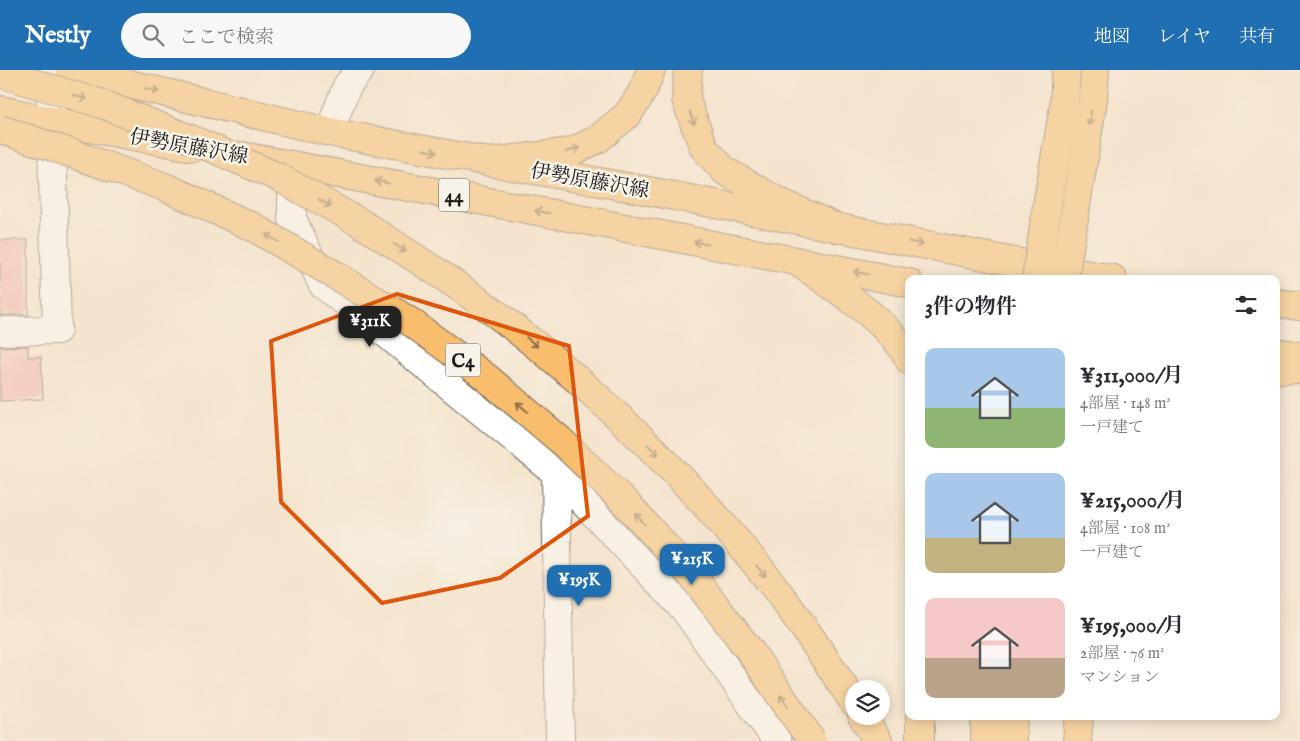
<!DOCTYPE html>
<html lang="ja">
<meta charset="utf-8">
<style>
:root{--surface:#fff;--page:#f7f7f7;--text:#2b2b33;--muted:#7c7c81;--accent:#1f6fb2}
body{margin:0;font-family:"IM FELL English","Noto Serif JP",serif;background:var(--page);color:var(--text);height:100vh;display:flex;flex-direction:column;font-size:19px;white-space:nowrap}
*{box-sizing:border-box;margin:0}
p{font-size:16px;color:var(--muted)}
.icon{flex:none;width:28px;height:28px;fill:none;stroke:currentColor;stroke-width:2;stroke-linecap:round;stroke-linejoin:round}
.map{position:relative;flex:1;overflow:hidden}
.sheet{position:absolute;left:905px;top:205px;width:375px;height:445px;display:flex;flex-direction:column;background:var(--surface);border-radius:10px;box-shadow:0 2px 12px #0003}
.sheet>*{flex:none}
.buttons{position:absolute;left:845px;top:610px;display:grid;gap:10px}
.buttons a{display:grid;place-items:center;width:45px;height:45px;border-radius:50%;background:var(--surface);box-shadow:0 2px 12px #0003;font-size:25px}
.price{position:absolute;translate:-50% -42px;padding:0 11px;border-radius:10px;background:var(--accent);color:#fff;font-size:16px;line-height:32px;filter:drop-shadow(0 1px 2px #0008)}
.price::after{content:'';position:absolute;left:50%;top:30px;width:15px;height:11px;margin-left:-8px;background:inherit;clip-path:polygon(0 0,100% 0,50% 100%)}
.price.active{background:#222;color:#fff}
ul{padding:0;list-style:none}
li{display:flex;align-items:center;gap:15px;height:125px;padding:0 20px}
li span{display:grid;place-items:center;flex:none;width:140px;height:100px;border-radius:10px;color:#555}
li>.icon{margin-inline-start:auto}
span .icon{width:60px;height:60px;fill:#fffc;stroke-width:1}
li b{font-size:21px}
h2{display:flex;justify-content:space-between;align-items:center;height:60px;padding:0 20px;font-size:21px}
header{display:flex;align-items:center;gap:30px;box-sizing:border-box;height:70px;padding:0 25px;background:var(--accent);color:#fff}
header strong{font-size:24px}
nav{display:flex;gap:28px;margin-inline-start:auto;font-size:18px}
.search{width:350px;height:45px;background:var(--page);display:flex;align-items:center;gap:12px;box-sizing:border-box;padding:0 18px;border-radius:28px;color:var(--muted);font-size:19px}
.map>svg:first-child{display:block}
</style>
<header>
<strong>Nestly</strong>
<div class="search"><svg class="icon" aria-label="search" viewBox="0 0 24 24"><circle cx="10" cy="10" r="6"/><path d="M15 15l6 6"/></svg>ここで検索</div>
<nav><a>地図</a><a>レイヤ</a><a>共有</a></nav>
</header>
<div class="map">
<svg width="1300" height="671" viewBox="0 0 1300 671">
<rect width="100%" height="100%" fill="#f7f3e8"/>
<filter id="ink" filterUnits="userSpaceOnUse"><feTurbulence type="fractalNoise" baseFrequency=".02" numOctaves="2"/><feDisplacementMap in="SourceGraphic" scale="10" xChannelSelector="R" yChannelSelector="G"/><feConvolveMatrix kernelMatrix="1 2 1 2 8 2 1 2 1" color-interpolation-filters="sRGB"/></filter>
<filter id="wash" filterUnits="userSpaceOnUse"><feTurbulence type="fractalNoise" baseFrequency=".0096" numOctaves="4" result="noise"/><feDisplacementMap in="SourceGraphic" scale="20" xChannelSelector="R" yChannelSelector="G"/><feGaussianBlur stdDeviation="1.12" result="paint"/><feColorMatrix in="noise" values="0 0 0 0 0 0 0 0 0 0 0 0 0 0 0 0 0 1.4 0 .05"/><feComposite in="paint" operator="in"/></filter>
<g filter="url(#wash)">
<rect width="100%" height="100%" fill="#f4e4cd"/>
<g id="blocks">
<!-- building -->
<path fill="#f3a39f" d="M0,170H28V245H0Z
M28,276V287H41L43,329L0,331V277Z"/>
</g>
</g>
<g filter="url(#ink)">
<use href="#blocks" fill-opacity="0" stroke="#68625a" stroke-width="1"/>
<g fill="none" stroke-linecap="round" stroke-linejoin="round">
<defs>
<path id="minor" d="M329,62L347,16L360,0
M292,95V149L323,215L373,253L556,403L685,540L777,671
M0,261L57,260L50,0
M556,403L560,671"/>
<path id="major" d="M70,0L329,62L490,92L633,118L1004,190L1113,209
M0,40L51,51L193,77
M242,86L548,143L909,213
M1276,233L1300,236
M1276,282L1300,286"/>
<path id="highway" d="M688,0L686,29L694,52L704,78L725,101L777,131L839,159
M490,92L571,82L598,69L627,45L636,32L644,18L651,0
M1047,136L1064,36L1066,0
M1075,142L1093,30L1095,0
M359,152C411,185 464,218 512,256C608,330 701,422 775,518C803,555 829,594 854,633
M798,192C829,214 895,255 909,290
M1276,300L1300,299
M862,646L878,671
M920,646V671
M985,671V646
M1012,671L1013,646
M1077,671L1079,646"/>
</defs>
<!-- minor casing -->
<use href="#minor" stroke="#68625a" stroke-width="30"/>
<!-- major casing -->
<use href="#major" stroke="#68625a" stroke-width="30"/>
<!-- highway casing -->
<use href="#highway" stroke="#68625a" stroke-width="30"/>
<!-- minor -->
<use href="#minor" stroke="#fff" stroke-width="28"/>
<!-- major -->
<use href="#major" stroke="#f9be6d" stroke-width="28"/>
<!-- highway -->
<use href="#highway" stroke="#f9be6d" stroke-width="28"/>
<defs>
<path id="highway-bridge" d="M0,3L102,34L193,70L278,107L359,152
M0,59L76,85L165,117L253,157L335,205L412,253L486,307L560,370L626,433L694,508L750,581L812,671
M1036,209L1047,136
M1064,209L1075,142"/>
</defs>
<!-- highway-bridge casing -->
<use href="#highway-bridge" stroke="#68625a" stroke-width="30" stroke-linecap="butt"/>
<!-- highway-bridge -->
<use href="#highway-bridge" stroke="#f9be6d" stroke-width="28"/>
</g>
<!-- one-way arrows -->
<defs><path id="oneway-shaft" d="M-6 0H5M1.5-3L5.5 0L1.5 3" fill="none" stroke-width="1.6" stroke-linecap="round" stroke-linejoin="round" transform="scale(1.25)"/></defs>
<g stroke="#8a6d44">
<use href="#oneway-shaft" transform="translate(152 20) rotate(13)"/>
<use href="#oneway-shaft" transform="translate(80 27) rotate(17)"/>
<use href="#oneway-shaft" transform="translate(692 48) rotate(71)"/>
<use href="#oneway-shaft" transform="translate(1090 48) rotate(99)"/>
<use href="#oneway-shaft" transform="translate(573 80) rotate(-18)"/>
<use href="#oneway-shaft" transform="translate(430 81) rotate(11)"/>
<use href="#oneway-shaft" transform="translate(382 112) rotate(-169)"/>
<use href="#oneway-shaft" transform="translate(325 133) rotate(29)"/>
<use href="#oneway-shaft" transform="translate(542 142) rotate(-169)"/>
<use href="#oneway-shaft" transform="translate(272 168) rotate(-150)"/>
<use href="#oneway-shaft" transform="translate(701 173) rotate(-169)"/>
<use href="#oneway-shaft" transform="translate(916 173) rotate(11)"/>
<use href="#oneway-shaft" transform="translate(400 178) rotate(33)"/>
<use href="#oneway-shaft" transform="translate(861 203) rotate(-169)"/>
<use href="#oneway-shaft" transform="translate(532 272) rotate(40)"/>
<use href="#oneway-shaft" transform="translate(522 337) rotate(-140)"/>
<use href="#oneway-shaft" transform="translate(653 380) rotate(46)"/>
<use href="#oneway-shaft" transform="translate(640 449) rotate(-132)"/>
<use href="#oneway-shaft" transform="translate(761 501) rotate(50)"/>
<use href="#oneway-shaft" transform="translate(784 631) rotate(-125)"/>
</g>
</g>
<!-- marked area -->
<path d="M0 0H1300V671H0ZM397,224L569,276L588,446L500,508L382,533L281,432L271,271Z" fill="#f4e4cd" fill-opacity=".55" fill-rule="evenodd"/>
<path fill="none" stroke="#de560d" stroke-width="4" stroke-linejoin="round" d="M397,224L569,276L588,446L500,508L382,533L281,432L271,271Z"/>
<g text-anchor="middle" stroke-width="5" stroke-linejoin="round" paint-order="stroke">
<!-- shield labels -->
<g fill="#f7f3e8" stroke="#5e5c59" stroke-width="1">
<rect x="439" y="108.5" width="30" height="33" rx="4"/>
<rect x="445.5" y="273.5" width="35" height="33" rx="4"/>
</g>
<g font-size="19" font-weight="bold" fill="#1c1c1c">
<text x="454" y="132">44</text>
<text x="463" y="297">C4</text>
</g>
<!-- street labels -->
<g font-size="20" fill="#1c1c1c" stroke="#f7f3e8">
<text transform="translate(189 76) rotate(10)" y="7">伊勢原藤沢線</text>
<text transform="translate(590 110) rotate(10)" y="7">伊勢原藤沢線</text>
</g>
</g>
</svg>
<div class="buttons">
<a><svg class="icon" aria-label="layers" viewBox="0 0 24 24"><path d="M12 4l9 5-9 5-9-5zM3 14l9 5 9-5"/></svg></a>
</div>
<b class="price active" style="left:370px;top:278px">¥311K</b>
<b class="price" style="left:692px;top:516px">¥215K</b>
<b class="price" style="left:579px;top:537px">¥195K</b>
<section class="sheet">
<h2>3件の物件<svg class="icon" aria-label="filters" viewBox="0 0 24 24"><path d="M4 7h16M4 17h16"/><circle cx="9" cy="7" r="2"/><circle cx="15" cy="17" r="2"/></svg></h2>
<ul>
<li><span style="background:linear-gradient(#a9c7e8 60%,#8fb573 0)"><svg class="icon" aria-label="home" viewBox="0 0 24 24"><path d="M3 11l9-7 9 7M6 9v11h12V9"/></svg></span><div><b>¥311,000/月</b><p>4部屋 · 148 m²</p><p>一戸建て</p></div></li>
<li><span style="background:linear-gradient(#a9c7e8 65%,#c2b280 0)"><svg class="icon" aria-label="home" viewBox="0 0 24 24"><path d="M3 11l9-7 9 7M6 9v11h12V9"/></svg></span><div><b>¥215,000/月</b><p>4部屋 · 108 m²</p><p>一戸建て</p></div></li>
<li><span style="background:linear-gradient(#f6c9c9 60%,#b9a48a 0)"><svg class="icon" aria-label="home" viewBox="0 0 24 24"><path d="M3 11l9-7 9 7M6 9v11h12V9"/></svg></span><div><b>¥195,000/月</b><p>2部屋 · 76 m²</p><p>マンション</p></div></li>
</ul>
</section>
</div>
